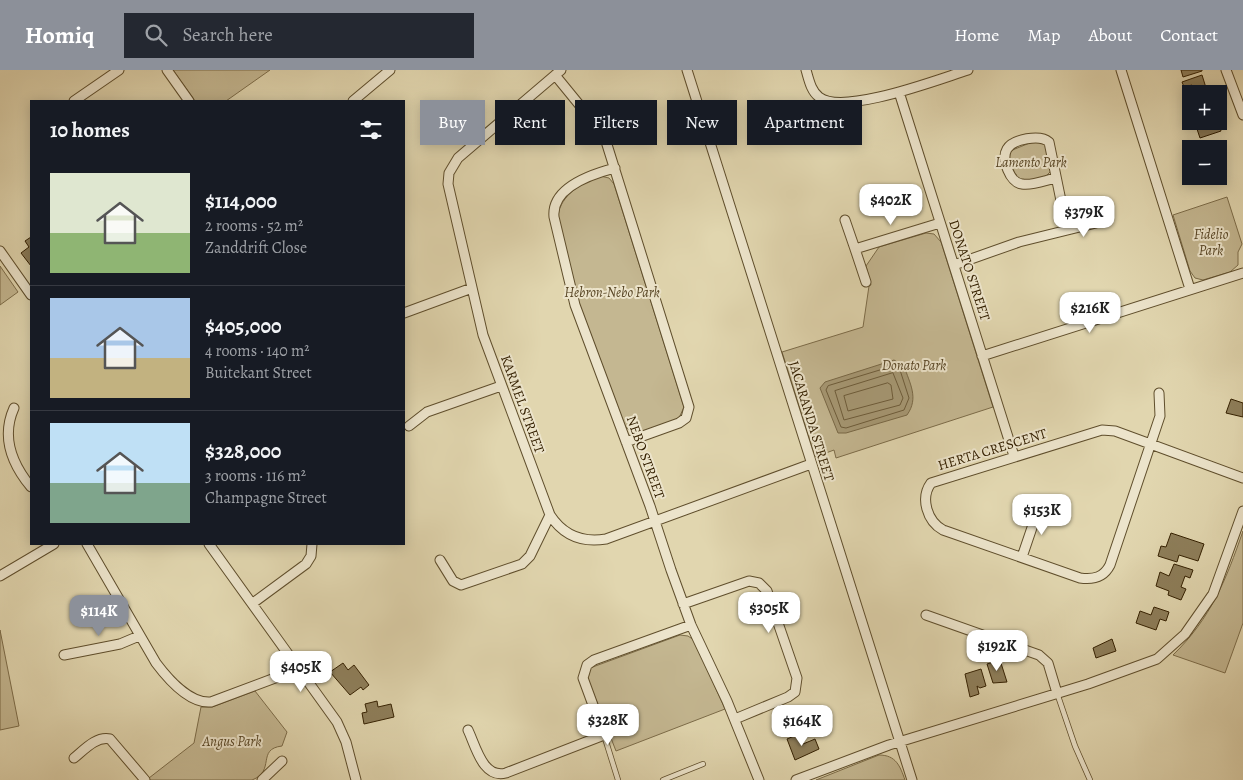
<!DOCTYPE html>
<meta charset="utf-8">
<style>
:root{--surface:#171b24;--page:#242831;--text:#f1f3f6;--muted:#9ea1a6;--line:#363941;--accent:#8c9099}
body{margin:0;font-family:Alegreya,serif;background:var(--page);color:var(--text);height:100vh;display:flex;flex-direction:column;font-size:19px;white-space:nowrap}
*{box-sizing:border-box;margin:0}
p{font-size:16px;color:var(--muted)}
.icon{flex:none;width:28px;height:28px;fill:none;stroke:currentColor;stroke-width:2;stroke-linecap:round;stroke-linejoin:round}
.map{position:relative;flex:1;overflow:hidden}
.panel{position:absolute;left:30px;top:30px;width:375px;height:445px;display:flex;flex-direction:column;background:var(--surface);border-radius:0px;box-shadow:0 2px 12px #0003}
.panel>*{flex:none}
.top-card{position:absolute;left:420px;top:30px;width:475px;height:45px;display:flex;gap:10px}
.fabs{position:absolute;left:1182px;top:15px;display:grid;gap:10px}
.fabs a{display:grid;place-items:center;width:45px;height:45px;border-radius:0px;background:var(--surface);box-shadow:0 2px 12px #0003;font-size:25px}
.price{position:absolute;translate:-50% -42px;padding:0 11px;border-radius:10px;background:#fff;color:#222;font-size:16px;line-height:32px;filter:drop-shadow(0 1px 2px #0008)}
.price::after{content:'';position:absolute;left:50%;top:30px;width:15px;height:11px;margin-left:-8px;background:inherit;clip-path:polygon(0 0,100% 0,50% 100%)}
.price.on{background:var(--accent);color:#fff}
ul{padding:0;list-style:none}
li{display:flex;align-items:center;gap:15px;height:125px;padding:0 20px}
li+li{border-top:1px solid var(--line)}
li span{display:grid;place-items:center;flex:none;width:140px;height:100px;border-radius:0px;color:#555}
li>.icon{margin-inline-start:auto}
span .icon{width:60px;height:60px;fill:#fffc;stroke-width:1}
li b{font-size:21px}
h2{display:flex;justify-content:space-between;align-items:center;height:60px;padding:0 20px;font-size:21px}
.tag{padding:0 18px;border-radius:0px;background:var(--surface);box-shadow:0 2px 12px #0003;font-size:18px;line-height:45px}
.tag.on{background:var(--accent);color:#fff}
header{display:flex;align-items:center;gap:30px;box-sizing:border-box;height:70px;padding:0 25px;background:var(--accent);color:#fff}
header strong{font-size:24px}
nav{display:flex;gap:28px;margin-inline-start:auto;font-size:18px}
.search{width:350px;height:45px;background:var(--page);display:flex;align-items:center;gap:12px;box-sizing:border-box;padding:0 18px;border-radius:0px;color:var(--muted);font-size:19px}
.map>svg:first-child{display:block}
</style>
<header>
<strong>Homiq</strong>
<div class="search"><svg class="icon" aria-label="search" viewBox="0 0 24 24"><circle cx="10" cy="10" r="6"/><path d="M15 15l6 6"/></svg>Search here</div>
<nav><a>Home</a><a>Map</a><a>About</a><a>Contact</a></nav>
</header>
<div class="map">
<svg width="1243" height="710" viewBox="0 0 1243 710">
<rect width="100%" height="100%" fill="#e1d6af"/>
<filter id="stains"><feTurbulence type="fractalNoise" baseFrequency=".004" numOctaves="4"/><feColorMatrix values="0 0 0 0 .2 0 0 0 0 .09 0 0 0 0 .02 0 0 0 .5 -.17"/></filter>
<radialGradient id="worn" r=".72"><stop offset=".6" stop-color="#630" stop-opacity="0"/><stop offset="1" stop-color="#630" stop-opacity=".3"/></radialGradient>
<!-- green -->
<path fill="#c4b791" stroke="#7c6c49" d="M173,0H270L226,31H195Z
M1037,70L1046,73L1051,101L1045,107L1022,112C1012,104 1008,93 1010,81Z
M600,106L609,108L614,114L684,337L679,348C666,355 636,371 625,356L577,228L558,146C561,124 581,114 600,106Z
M1227,127L1242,174L1238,182V195L1230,202L1203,210L1195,208L1190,201L1173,145Z
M926,163L934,164L941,172L993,337L836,388L834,380L815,387L782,282L863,257L869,216L871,215L866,196L879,177Z
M0,196L18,222L0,235Z
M1243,461V553L1225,603L1173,585C1211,548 1226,510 1243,461Z
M0,560L19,656L0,660Z
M680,565L688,566L694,570L725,639L616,681L588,609L590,598Z
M255,621L287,662L282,676C256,679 276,701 252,710H150L149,708L194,673L201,637H212Z
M879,685C896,685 900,696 905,710H816Z"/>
<!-- water -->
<path fill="#a69874" stroke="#786846" d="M894,290L904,296C910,314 919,328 907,345L846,363H838L820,318L825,312Z"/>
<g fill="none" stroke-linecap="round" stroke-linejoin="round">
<!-- shore -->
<path stroke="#6d5c3a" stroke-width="1" d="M894,296L900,300L909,328L904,340L846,358L841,357L826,320L828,316Z
M893,303L903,328L900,335L844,350L835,321Z
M888,313L891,315L893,329L848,341L844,326Z"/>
</g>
<!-- building -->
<path fill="#8e7f5b" stroke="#342001" d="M1181,0H1202V1L1183,7Z
M1202,5L1207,21L1194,24L1192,15L1184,17L1182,12Z
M1206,51H1218L1221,61L1200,68L1196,56Z
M31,167V196L21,183L29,177L25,171Z
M1231,329L1243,333V347L1226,343Z
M1171,463L1204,474L1198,491L1179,485L1177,492L1158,486L1161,476L1166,477Z
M1174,494L1193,500L1190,508L1185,506L1181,517L1186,519L1181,530L1168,525L1169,521L1156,516L1160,502L1169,506Z
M1154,537L1169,542L1166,551L1160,549L1156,560L1136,553L1140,541L1151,545Z
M1112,569L1116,581L1096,588L1093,578Z
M1000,590L1007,612L993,613L987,594Z
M343,593L348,600L354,595L369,615L363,620L361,617L350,625L330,602Z
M981,599L986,616L980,618L977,616L979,624L970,627L965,604Z
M377,631L378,637L391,634L394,647L364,654L362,643L367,642L365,634Z
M799,664L803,674L815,669L819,679L795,690L787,669Z"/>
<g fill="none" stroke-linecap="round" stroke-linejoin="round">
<defs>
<path id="service" d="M1057,623L1075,676L1090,710
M604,665L618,710
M663,710L703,694"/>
<path id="minor" d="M167,0L189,31
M561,0L458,88L449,103L448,114L483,265L550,445C563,465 582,473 606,469L811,394
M687,0L912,710
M806,0C809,10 811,21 819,27C843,46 939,9 968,0
M1121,0L1190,219
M1226,0L1243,45
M555,5L604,65L689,337L686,348L679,353L626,372
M899,22L1014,386
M74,31L119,0
M353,31L390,0
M615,98C592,104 551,117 554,147L575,235L650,436L671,500L691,555L727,631L759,710
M1056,108C1046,110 1032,116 1022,114C1010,113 1001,89 1007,79C1013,69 1040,64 1049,72L1067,160
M845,150L855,179L940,153
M855,179L866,212
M0,181L31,225
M954,195L1019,172L1096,153
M404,243L472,218
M982,286L1243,203
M1159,323L1160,346L1110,495C1104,507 1094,510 1080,508L943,460C927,451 920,428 931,413L1102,360L1115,361L1243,408
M14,338C1,367 12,394 31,417
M409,356L427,342L501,316
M87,474L156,593C168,609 190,634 211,632L299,599
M209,474L337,652L346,672L356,710
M1022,487L1039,437
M440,490L453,511L461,515L522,494L530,486L550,445
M0,506L54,474
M253,533L306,494L311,486L312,474
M683,534L749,511L759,513L767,521L797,608L795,622L788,627L735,649
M926,545L1039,585L1048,593L1057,623
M64,585L120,574L139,566
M468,660C476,677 483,709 506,703L604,665L583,608L587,595L594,590L691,555
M74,688C84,680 96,666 110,669L145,710
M262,710L282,691
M796,710L889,675L1088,614L1157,589L1185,564L1213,524L1243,441"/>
</defs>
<!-- service casing -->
<use href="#service" stroke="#5f4e2c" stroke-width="6"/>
<!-- minor casing -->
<use href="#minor" stroke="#5f4e2c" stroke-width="11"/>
<!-- service -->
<use href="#service" stroke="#ece4cb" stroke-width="4.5"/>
<!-- minor -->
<use href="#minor" stroke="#ece4cb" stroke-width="9"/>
</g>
<g text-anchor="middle" stroke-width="4" stroke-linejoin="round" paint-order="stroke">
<!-- park labels -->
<g font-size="14" font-style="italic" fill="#584625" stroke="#ece4cb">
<text x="1031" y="97">Lamento Park</text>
<text x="1211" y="169">Fidelio<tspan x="1211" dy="16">Park</tspan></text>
<text x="612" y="227">Hebron-Nebo Park</text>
<text x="914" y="300">Donato Park</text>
<text x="232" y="676">Angus Park</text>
</g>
<!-- street labels -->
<g font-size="14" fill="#342001" stroke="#ece4cb">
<text transform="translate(970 200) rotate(72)" y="5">DONATO STREET</text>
<text transform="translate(523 334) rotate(70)" y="5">KARMEL STREET</text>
<text transform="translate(812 351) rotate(73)" y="5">JACARANDA STREET</text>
<text transform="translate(992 379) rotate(-17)" y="5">HERTA CRESCENT</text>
<text transform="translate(646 387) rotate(70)" y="5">NEBO STREET</text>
</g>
</g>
<rect width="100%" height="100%" filter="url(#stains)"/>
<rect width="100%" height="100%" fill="url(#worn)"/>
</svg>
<div class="fabs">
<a>+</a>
<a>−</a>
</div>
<b class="price" style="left:891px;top:156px">$402K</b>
<b class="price" style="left:1084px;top:168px">$379K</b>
<b class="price" style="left:1090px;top:264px">$216K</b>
<b class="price" style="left:1042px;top:466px">$153K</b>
<b class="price" style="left:769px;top:564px">$305K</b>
<b class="price on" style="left:99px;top:567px">$114K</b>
<b class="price" style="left:997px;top:602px">$192K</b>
<b class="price" style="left:301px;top:623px">$405K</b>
<b class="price" style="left:608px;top:676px">$328K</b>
<b class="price" style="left:802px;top:677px">$164K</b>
<div class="top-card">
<a class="tag on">Buy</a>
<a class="tag">Rent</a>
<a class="tag">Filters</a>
<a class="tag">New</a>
<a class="tag">Apartment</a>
</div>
<section class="panel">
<h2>10 homes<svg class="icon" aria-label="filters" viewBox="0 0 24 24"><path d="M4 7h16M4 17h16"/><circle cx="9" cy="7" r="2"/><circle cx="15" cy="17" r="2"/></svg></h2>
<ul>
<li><span style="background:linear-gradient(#dfe7d0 60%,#8fb573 0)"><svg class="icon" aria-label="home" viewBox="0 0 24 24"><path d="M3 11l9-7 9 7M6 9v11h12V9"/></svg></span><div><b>$114,000</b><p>2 rooms · 52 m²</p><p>Zanddrift Close</p></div></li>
<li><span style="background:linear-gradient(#a9c7e8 60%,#c2b280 0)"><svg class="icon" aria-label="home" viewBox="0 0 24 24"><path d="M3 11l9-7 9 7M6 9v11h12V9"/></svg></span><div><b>$405,000</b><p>4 rooms · 140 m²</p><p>Buitekant Street</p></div></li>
<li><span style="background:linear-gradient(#bfe0f5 60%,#7fa58c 0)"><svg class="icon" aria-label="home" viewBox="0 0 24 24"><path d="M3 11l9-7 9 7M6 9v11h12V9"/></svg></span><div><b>$328,000</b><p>3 rooms · 116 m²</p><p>Champagne Street</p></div></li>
</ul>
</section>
</div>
